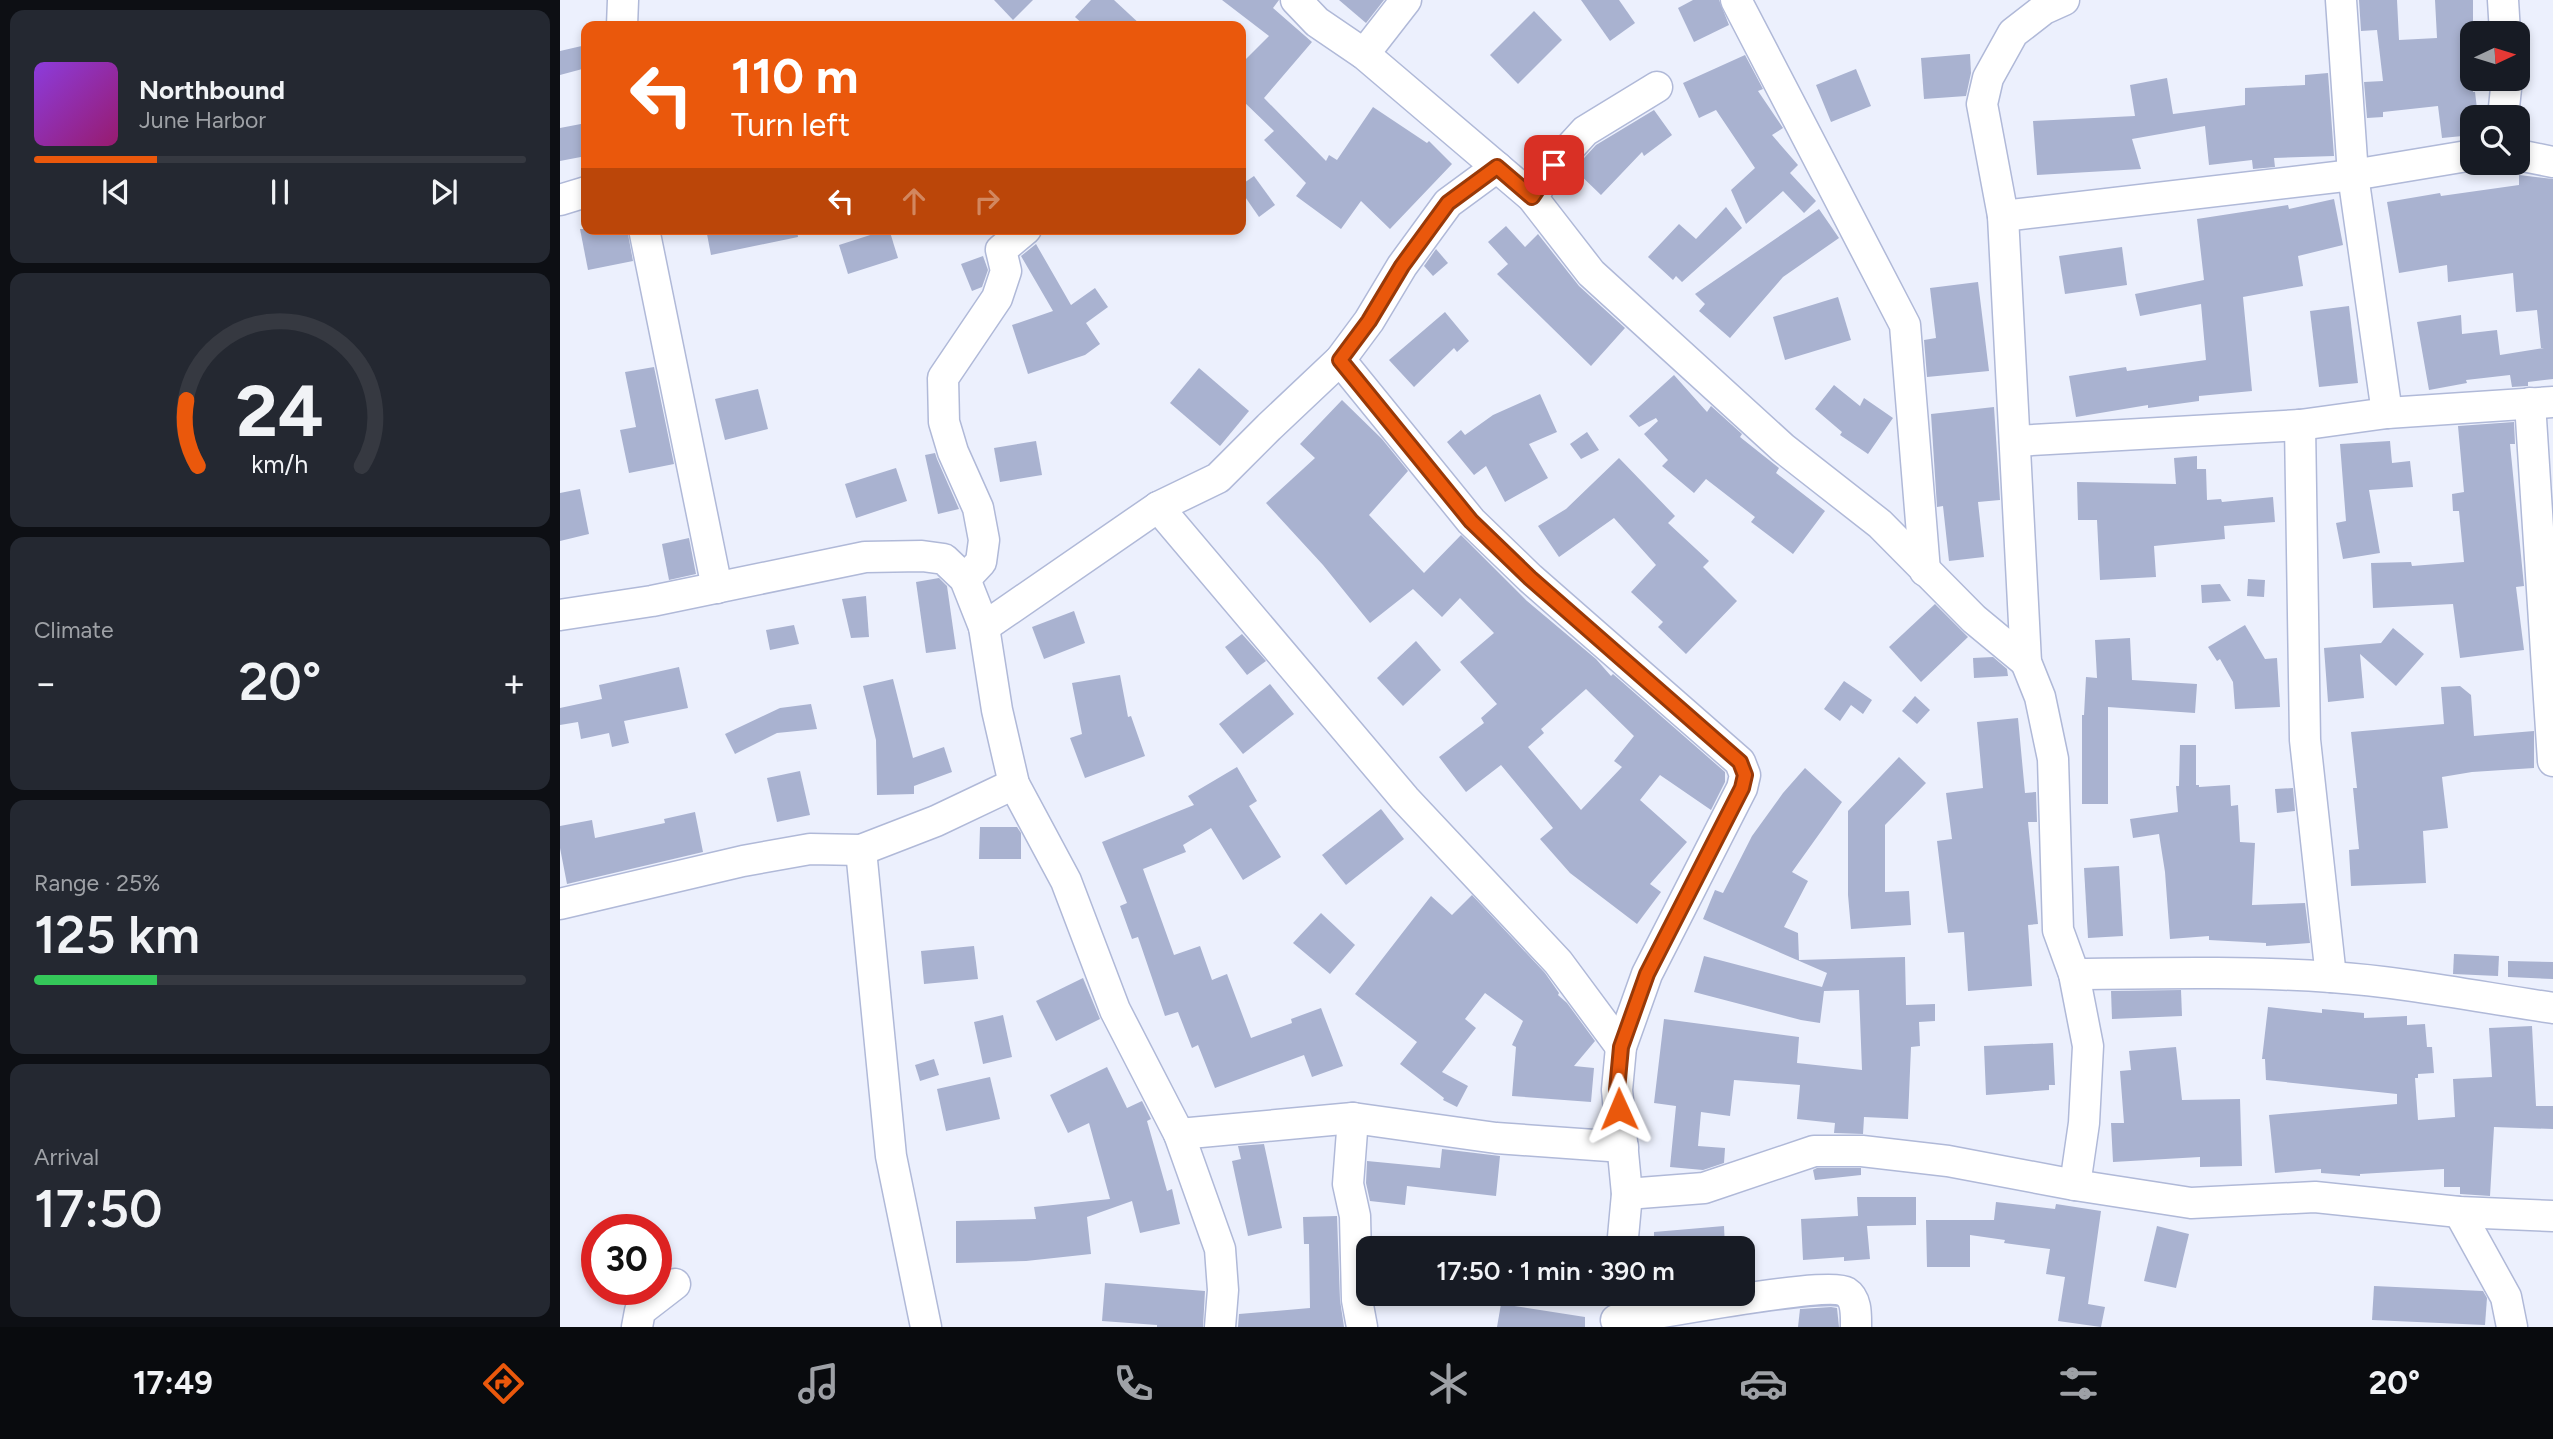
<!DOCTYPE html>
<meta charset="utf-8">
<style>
:root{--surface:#171b24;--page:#242831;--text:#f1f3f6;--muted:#9ea1a6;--line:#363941;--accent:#ea580c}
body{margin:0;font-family:Figtree,sans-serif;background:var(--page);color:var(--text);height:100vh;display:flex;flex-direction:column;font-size:26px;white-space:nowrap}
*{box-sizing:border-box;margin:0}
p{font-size:23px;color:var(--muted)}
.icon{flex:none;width:38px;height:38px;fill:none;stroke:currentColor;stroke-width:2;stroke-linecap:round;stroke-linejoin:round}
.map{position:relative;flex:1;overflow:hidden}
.side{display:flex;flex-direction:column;gap:10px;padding:10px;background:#0d0f14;width:560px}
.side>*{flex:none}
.guide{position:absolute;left:21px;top:21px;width:665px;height:214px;border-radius:14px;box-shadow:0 4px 10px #0003;background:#ea580c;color:#fff;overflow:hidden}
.needle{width:46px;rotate:86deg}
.buttons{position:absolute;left:1900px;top:21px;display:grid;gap:14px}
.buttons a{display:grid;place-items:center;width:70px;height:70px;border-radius:14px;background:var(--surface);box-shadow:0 4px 10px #0003;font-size:35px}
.speed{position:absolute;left:21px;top:1214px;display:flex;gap:14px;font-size:35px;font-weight:700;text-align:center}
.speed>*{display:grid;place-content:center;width:91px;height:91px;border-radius:50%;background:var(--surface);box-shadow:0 4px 10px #0003;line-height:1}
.speed .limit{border:10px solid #d22;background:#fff;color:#111}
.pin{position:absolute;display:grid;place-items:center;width:60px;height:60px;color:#fff;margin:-30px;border-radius:14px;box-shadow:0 4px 10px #0006}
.me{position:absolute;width:77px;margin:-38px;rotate:359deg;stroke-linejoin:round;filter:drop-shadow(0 0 5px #0008)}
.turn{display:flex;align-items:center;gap:24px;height:147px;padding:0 35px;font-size:32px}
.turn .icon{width:91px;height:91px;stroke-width:2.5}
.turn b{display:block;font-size:49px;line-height:60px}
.lanes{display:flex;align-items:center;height:66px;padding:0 35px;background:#0003;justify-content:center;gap:35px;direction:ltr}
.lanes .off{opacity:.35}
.big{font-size:52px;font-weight:600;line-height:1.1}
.side .card{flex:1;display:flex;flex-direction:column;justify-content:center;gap:10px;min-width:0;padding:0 24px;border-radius:14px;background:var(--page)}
.side .dial{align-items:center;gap:0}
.dial svg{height:182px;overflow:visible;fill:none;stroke:var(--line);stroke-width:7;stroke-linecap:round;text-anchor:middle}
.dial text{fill:var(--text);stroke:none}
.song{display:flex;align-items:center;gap:21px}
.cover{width:84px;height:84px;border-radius:10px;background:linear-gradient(135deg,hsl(270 70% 55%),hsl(320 70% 35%))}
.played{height:7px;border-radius:4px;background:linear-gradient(90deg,var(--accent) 25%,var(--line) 25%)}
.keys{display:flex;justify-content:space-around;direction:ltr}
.heat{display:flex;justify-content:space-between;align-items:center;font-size:38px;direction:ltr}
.charge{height:10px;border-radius:5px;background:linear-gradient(90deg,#34c759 25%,var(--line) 0)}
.trip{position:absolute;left:796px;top:1236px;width:399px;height:70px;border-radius:14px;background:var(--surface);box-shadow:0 4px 10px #0003;font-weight:600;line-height:70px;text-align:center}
.tabs{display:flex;height:112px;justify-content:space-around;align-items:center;background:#090b0e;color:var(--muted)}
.tabs .icon{width:49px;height:49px}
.tabs .selected{color:var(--accent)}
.tabs b{font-size:32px;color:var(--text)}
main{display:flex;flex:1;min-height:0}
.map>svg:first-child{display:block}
</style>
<main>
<section class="side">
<div class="card">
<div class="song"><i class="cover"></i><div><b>Northbound</b><p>June Harbor</p></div></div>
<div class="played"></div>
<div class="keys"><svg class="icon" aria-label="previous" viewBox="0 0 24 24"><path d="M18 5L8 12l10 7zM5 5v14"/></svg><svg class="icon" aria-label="pause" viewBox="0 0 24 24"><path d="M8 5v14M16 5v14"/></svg><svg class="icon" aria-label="next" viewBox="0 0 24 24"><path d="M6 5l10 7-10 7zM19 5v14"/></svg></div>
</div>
<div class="card dial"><svg viewBox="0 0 100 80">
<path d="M14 69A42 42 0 1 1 86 69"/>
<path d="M14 69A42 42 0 0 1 9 40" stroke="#ea580c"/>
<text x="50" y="56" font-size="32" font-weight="700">24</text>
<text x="50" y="72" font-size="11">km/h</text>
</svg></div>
<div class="card"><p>Climate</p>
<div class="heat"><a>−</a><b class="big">20°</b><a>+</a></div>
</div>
<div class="card"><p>Range · 25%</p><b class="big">125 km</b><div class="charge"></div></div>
<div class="card"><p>Arrival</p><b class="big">17:50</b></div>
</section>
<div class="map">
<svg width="1993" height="1327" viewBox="0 0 1993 1327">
<rect width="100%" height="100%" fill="#ecf0fd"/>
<g fill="#a9b2d0" fill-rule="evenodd">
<path d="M434,0h39l-20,20z"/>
<path d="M531,0h23l28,26h-57l-10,-9z"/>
<path d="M662,0h57l-6,8 39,34 -48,56 62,63 3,-6 8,5 36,-53 54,36 2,-2 23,23 -62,65 -29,-28 -20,28 -45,-33 10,-13 -42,-43 10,-9 -33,-32v-35l28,-28z"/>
<path d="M779,0h45l-18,23z"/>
<path d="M1021,0h38l16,23 -25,18z"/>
<path d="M1133,0h26l10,25 -35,17 -16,-34z"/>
<path d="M1799,0h38l2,40 38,-2 -2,-38h38v92h2l3,25h-5v18l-31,3 -4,-32 -55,6v5l-16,1 -3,-36 19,-1 -6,-51 -16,1z"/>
<path d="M974,11l28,29 -44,44 -28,-29z"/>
<path d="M26,45v23l-26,7v-24z"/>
<path d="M1410,54l1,19 -5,23 -42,3 -3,-41z"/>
<path d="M1185,55l18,34 -5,2 25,37 -11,7 26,30 -8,8 26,28 -12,12 -21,-22 -37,33 -15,-34 24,-22 -39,-58 -17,8 -16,-35z"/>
<path d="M1296,69l15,37 -40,16 -15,-37z"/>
<path d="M1768,73l6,83 -60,2 1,9 -22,2 -1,-9 -43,5 -4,-39 -73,13 9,30 -104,6 -4,-54 102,-5 -5,-31 37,-7 6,36 72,-9v-17l60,-3v-10z"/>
<path d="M1094,110l18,25 -28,21 -2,-4 -41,43 -27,-26 22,-24z"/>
<path d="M26,123v33l-26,5v-33z"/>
<path d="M1959,175l34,4v200l-25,3v4l-16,1 -2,-12 -44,5 1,3 -38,7 -12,-68 44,-7 1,19 35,-4 3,25 44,-7h-3l-4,-38 -21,2 -3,-39 -65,9 -1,-17 -48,8 -12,-71 53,-9 1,3 78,-11z"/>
<path d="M694,176l21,29 -16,12 -18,-26v-6z"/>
<path d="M1774,199l9,46 -45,11 5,30 -60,11 9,94 -53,5v5l-51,7v-3l-72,12 -7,-41 57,-9 1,4 79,-11 -5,-56 -61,12 -5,-22 69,-14 -7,-61 91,-14 1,4z"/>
<path d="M1166,207l16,21 -60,54 -6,-6 -3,4 -25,-23 31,-33 17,15z"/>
<path d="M1259,209l20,29 -56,39 -53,61 -31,-27 6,-7 -10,-10z"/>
<path d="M946,226l19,21 13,-13 41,52 46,42 -34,38 -94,-92 11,-10 -20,-22z"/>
<path d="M20,229h47l6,32 -45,9z"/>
<path d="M146,229h91l1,8 -87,18z"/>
<path d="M329,229l9,29 -50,16 -9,-29z"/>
<path d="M476,244l35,61 24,-17 13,19 -22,16 14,21 -15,11 -57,19 -16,-49 41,-14 -32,-55z"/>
<path d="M1562,247l5,38 -62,9 -6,-38z"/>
<path d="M876,249l12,14 -15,13 -9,-10z"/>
<path d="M423,256l5,14 -6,17 -10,4 -11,-27z"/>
<path d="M1418,282l11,89 -62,6 -3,-37 12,-2 -6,-50z"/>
<path d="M1278,297l13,43 -66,20 -12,-43z"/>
<path d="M1789,306l9,77 -39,4 -9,-76z"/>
<path d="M885,312l24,29 -12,11 -3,-4 -40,39 -25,-27z"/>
<path d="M94,367l20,97 -45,9 -9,-43 16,-3 -11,-55z"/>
<path d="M639,368l50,43 -29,35 -50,-43z"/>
<path d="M1114,375l33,37 4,-6 31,28 -2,3 39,31 -3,5 49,38 -32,43 -42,-32 4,-5 -49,-38 -12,14 -32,-27 6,-6 -24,-26 14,-13 -2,-3 -17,9 -10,-11z"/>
<path d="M1274,385l26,21 4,-8 29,20 -25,36 -28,-19 2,-3 -27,-23z"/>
<path d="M198,389l10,40 -43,11 -10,-41z"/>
<path d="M980,394l17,38 -28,12 19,34 -43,24 -19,-36 -12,9 -27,-33 14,-12 4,5 28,-20z"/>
<path d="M782,400l40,39 26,32 -39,44 55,58 37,-38 66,66 69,58 15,17 2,-2 112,98v10l-14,28 -51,-35 -20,25 47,42 -37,42 11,8 -24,32 -67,-51 -30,-34 13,-11 -52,-63 -35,27 -27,-35 45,-34 -3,-5 16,-14 -37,-42 34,-29 -34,-35 -18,19 -29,-28 -43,34 -47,-58 -57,-62 49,-45 -15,-14zM1026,689l48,47 -20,25 8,6 -41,43 -53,-63 16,-14 -3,-4z"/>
<path d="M1434,407l6,93 -22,2 6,55 -35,4 -6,-55 -6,1 -6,-93z"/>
<path d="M1954,422l1,22h-5l14,142 -8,1 8,63 -64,8 -7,-54 -80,4 -2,-45 40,-1 1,4 52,-4 -5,-51h-6l-1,-17 12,-2 -6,-66z"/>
<path d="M1027,432l12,18 -18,9 -11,-15z"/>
<path d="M476,441l6,34 -42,7 -6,-34z"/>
<path d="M1830,441l2,22 18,-2 3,26 -44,3 11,63 -37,6 -7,-36 10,-2 -6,-77z"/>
<path d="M375,453l2,6 22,50 -21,5 -13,-59z"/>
<path d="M1637,456v13h9l1,31 14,-1 1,3 51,-5 2,25 -51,4 1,13 -71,7 2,31 -56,3 -3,-60h-19l-1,-38 99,2 -2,-26z"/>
<path d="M1059,458l56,58 -7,7 41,38 -6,6 34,34 -51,53 -28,-27 5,-5 -32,-30 25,-27 -42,-47 -55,39 -21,-31 28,-17z"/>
<path d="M336,468l11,33 -51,17 -11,-34z"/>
<path d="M20,489l9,45 -29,7v-48z"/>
<path d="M129,538l7,36 -27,6 -7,-36z"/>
<path d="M379,578l8,8 9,63 -30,4 -10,-71z"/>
<path d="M1688,579l17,1 -1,17 -17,-1z"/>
<path d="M1660,584l11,17 -29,2 -1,-18z"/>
<path d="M306,596l3,41 -18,1 -9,-39z"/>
<path d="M1375,604l33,33 -47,45 -32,-35z"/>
<path d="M514,611l11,32 -41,16 -12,-32z"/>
<path d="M234,625l5,19 -29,6 -4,-20z"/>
<path d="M1685,625l20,34 12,-1 3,49 -45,2 -2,-27 -13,-23 -3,2 -9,-14z"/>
<path d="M1833,628l31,26 -28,32 -36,-32 4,44 -36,4 -4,-54 57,-5z"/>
<path d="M682,634l24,27 -19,14 -22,-28z"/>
<path d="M1570,638l2,42 65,4 -2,29 -87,-6v97h-26v-89h2l2,-38 11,1 -2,-38z"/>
<path d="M856,641l25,29 -38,36 -26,-28z"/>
<path d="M1433,657l14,12 1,7 -34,2 -1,-20z"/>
<path d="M119,667l9,41 -64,13 5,22 -17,4 -3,-14 -28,6 -3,-17 -18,3v-17l42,-9 -3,-14z"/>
<path d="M560,675l8,42 3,-1 14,40 -60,22 -15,-40 12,-4 -10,-51z"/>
<path d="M333,679l20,79 31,-11 8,25 -38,14v8l-37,1 -1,-55 -13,-54z"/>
<path d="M1284,681l28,19 -9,14 -12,-9 -11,16 -16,-12z"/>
<path d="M710,684l24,30 -51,40 -24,-30z"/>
<path d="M1900,686l11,9 3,41 60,-5v37l-62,4 -30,5 6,51 -25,3 3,52 -75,3 -2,-36 10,-1 -6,-61h4l-6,-56 93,-8 -3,-37z"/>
<path d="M1355,696l15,14 -13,14 -15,-13z"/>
<path d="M251,704l6,25 -40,4 -42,21 -10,-20 55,-26z"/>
<path d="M1458,718l7,75 11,-1 1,30h-9l10,102 -10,1 4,61 -64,5 -4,-59 -16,1 -11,-92 15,-2 -6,-46 37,-5 -6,-66z"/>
<path d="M1620,745h16v40h3v2l31,-2 1,21 7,-1 2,37 15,1 -3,62 53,-2 5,40 -44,3v-3l-57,-3v-4l-39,3 -5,-67 -6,-38 -26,4 -3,-19 48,-7 -2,-26h3z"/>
<path d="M1339,757l27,26 -41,42v67l24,-1 2,34 -60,4 -3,-34v-84z"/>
<path d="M677,767l20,34 -8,5 32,51 -38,23 -32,-52 -28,17 3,7 -43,17 31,86 26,-9 12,34 15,-6 24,64 41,-15 -1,-4 30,-11 22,58 -31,11 -8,-22 -89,33 -17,-43 -6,3 -14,-36 -13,4 -27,-79 -6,2 -12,-33 7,-3 -25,-61 92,-37 -6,-9z"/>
<path d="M1245,768l37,34 -50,70 16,9 -24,46 14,6 1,27 106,-3 1,48 29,-1v17l-16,1 1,24 -9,1 -3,72 -44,-2 -1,17 -29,-1 1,-10 -38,-4 3,-34 -66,-5 -4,36 -29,-4 -3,34 27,2 -1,15 -21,7 -33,-3 6,-61 -22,-3 10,-84 135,18 -2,26 65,7 -3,-80 -35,1 -4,32 -19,-3 -107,-28 10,-36 118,31 5,-14 -124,-54 12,-29 8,3 29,-57 31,-43z"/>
<path d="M240,771l10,44 -33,7 -10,-44z"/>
<path d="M1733,788l2,23 -18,2 -2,-24z"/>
<path d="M821,809l23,30 -58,46 -24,-30z"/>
<path d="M135,812l8,40 -136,32 -7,-36v-22l32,-6 3,18 70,-15 -1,-4z"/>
<path d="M420,827h37l4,6v26h-42z"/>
<path d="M1559,866l4,70 -35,2 -4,-70z"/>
<path d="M912,895l73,78 14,20 -1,2 9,8 28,38 -21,25 20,2 -3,34 -79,-6 4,-49 -4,-2 11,-24 -38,-28 -20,26 11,9 -34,44 26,14 -11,21 -14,-7 1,-2 -44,-34 17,-22 -62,-48 76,-98 21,19z"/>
<path d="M761,913l34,32 -25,29 -37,-31z"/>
<path d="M414,946l4,33 -54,5 -3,-33z"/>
<path d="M1894,954l45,2 -1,20 -45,-2z"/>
<path d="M1948,961l45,1v17l-45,-2z"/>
<path d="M523,978l17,41 -44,22 -20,-40z"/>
<path d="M1621,990l1,26 -70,3 -1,-28z"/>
<path d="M1708,1007l54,6v-4l42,4v5l43,-2v9l18,-1 2,23h5l2,26 -16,1v4h-3l3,42 37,-3 -2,-38 39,-2 -3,-49 43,-2 4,80h17v23l-59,-2 -4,69 -30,-2v-7h-16v-18l-84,5v2l-39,-3v-4l-46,4 -6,-58 128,-11v-10l-131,-14 -1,-21h-3z"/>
<path d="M443,1015l9,42 -29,7 -9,-42z"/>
<path d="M1493,1043l2,42h-6v5l-63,5 -2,-49z"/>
<path d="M1616,1047l6,53 58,-1 2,67 -42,1v-10l-87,5 -2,-39h13l-4,-52 11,-1 -2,-19z"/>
<path d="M374,1059l5,16 -19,6 -5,-16z"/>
<path d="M547,1067l20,41 15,-7 9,18 -4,2 20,70 5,-2 8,35 -40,9 -8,-32 -45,16 4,37 -65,7 -70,2v-42l80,-2 -2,-12 76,-8 -21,-76 -21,10 -18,-38z"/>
<path d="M430,1077l10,42 -54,12 -9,-42z"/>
<path d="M704,1144l18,84 -34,8 -16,-75 9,-2 -3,-13z"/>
<path d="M882,1149l58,7 -4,40 -89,-10 -2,19 -35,-4 -4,-18 1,-22 73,7z"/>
<path d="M1257,1168h44v7l-46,5 -2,-10z"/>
<path d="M1297,1197h59v28l-49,1 3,33 -26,2v-4l-41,3 -2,-41 57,-3z"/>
<path d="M1436,1202l59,7 1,-5 45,7 -13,93 17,3 -4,20 -43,-6 7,-44 -19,-3 4,-25 -46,-6 1,-3 -35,-5v32h-43l-1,-47h68z"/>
<path d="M777,1216l3,84 4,27h-106l1,-13 71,-6 -1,-64h-5l-1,-27z"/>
<path d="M1164,1226l1,22h-71v-16z"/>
<path d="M1597,1226l32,8 -13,54 -32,-7z"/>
<path d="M545,1283l100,8 -2,36h-46v-2l-55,-4z"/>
<path d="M1814,1286l109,5 4,7 -2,27 -113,-5z"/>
<path d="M941,1304l84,13v10h-88z"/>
<path d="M1271,1307l6,1 2,19h-41l2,-18z"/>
</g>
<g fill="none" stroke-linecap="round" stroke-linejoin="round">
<defs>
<g id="minor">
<path d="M736,0l21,22 47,32 168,143 59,76 192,175 97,76 94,95 52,43"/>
<path d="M1176,0l169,325 20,246"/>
<path d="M1504,0l-20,9 -31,24 -25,45 -6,26 21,112 23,446 14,35 13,62 5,171 16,44 14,72 -4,77 -9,62"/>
<path d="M1781,0l12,175 34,238"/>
<path d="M1943,0l2,33"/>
<path d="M62,26l1,-26"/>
<path d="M804,54l42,-54"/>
<path d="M1943,117l4,-38"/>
<path d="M1958,155l35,7"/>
<path d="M972,197l22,-32 31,-34 72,-44"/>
<path d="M0,200l26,-8"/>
<path d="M1443,216l350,-41 120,-20"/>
<path d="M84,229l73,359"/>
<path d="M780,360l131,161 59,57 210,184 5,13 -3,13 -95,186 -26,73 -4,43 10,104 -5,54"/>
<path d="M1970,403l23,358"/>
<path d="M1740,425l5,315 26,237"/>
<path d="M1455,441l285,-16 87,-12 166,-11"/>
<path d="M598,507l247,292 153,163 63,85"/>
<path d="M405,579l16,-17 3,-22 -6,-32 -25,-56 -9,-30 -1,-44 54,-80 9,-27 -5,-21 25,-21"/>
<path d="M0,615l92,-14 213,-44 57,-1 22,3 21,20 19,48 13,83 17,74 52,97 49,129 64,124 41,115 3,41 -3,37"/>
<path d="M424,627l174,-120 60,-29 51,-51 71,-67 29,-39 33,-55 46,-63 49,-36"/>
<path d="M301,850l30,306 35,171"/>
<path d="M0,904l183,-43 67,-12 51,1 75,-29 78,-37"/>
<path d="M1514,974c86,-1 171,-3 257,3 74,5 148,20 222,31"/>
<path d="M793,1118l-5,66 7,32 2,84 5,27"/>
<path d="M619,1134l174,-16 143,20 127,9"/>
<path d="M1067,1194l77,-6 110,-37h48l86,10 127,24 116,18 124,-6 144,15 94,4"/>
<path d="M1899,1212l47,85 6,30"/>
<path d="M1056,1320c32,-5 212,-39 230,-28 11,7 10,23 10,35"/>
<path d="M77,1327l3,-16 35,-27"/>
</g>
</defs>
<use href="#minor" stroke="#b0b9d8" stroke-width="33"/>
<use href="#minor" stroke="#fff" stroke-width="30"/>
</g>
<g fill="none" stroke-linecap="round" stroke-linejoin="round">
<defs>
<path id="route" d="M994,165l-22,32 -35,-30 -49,36 -46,63 -33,55 -29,39 131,161 59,57 210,184 5,13 -3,13 -95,186 -26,73 -4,43 2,19"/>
</defs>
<use href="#route" stroke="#983908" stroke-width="18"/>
<use href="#route" stroke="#ea580c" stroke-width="12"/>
</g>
</svg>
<div class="buttons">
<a><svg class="needle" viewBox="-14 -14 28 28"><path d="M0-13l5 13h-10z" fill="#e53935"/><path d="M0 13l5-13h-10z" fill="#9ea1a6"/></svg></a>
<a><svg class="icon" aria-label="search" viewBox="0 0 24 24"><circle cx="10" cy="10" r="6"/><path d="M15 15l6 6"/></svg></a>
</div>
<div class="speed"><div class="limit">30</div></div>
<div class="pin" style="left:994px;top:165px;background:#d93025"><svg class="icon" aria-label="arrive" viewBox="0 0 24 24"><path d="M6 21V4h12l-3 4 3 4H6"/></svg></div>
<svg class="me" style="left:1059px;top:1109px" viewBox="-20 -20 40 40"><path d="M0-17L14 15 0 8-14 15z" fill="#ea580c" stroke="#fff" stroke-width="4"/></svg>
<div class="trip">17:50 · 1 min · 390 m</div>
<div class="guide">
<div class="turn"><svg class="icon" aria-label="left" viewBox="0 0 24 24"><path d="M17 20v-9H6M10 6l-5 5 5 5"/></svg><div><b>110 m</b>Turn left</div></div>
<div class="lanes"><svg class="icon" aria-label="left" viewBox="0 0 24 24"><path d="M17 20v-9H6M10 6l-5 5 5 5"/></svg><svg class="icon off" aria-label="ahead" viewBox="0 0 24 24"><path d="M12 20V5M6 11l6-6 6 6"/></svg><svg class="icon off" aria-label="right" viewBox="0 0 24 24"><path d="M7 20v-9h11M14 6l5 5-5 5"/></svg></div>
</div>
</div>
</main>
<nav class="tabs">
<b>17:49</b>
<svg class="icon selected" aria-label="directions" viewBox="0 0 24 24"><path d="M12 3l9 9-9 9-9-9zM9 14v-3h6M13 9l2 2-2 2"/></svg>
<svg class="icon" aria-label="music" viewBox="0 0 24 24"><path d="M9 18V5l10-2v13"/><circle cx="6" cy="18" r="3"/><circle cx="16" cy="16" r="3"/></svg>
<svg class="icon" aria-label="phone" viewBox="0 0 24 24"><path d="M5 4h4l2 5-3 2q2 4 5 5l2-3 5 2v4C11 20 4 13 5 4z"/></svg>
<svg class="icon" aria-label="climate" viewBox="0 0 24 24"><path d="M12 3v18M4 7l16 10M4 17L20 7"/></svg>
<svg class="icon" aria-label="car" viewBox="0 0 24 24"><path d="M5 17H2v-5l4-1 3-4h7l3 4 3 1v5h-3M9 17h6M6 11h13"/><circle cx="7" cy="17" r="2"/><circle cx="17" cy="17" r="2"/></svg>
<svg class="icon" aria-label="filters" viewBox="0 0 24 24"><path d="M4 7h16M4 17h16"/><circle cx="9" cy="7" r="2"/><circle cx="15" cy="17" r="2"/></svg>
<b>20°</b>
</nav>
